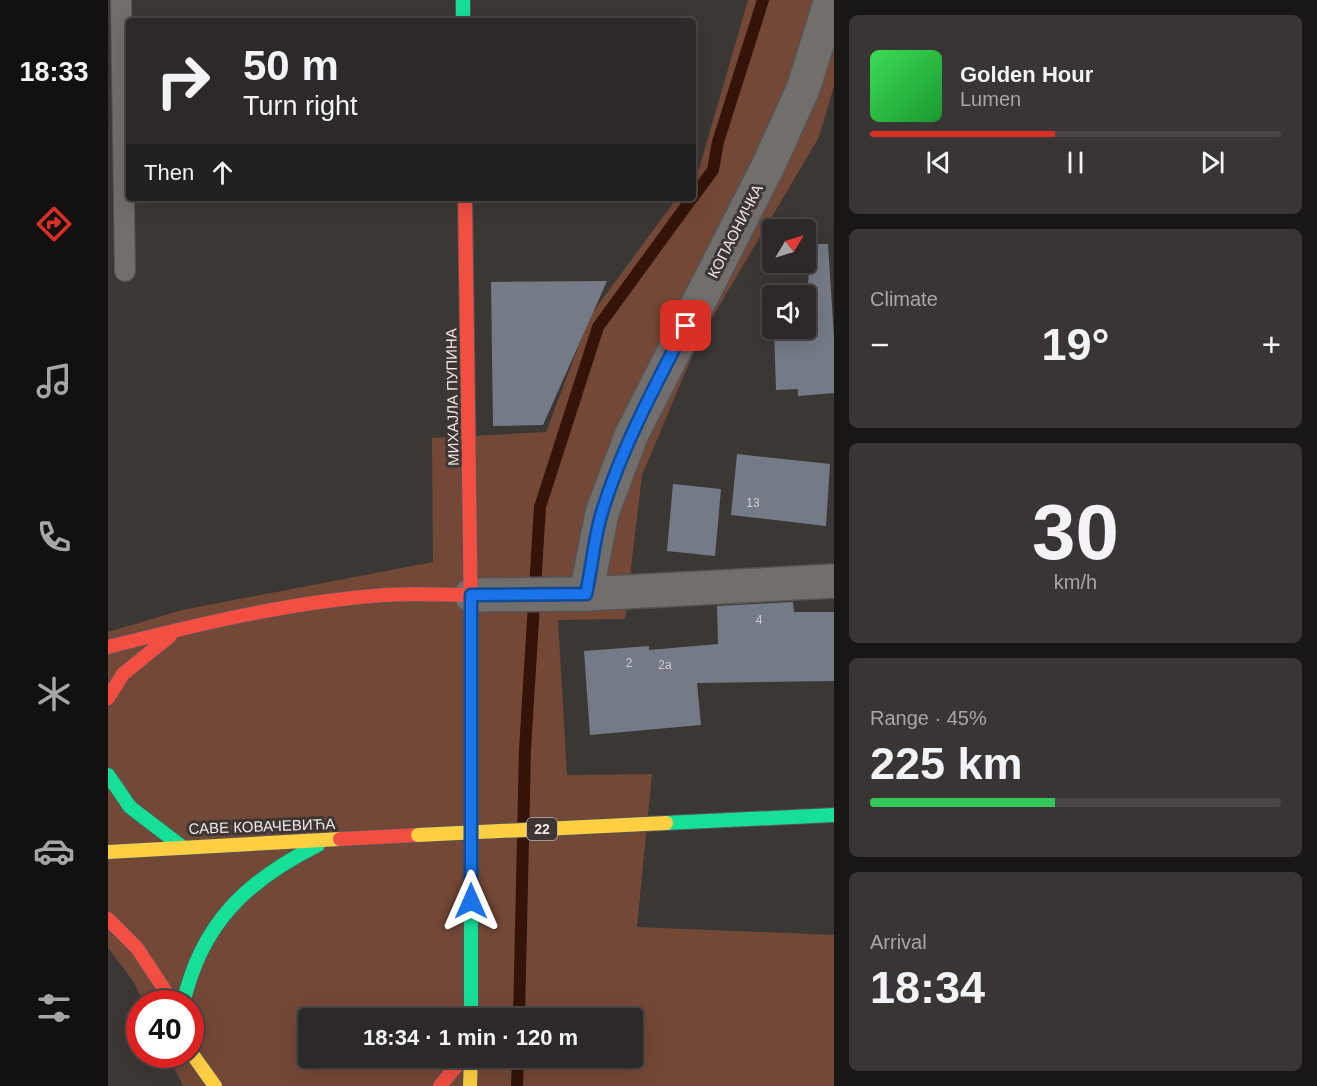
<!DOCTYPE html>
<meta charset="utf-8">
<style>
:root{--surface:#2c2928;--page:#383534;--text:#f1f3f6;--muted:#a6a6a8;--line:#484545;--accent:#d93025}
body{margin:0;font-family:Helvetica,sans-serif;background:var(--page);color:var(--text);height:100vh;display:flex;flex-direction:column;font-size:22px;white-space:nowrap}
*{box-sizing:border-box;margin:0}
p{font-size:20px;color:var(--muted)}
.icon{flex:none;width:33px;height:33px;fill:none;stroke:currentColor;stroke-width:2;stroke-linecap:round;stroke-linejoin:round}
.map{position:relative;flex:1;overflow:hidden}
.details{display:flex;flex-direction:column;gap:15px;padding:15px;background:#181716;width:483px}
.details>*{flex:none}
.top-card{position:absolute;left:18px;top:18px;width:570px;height:183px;border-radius:6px;box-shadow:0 6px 24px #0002,0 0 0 2px var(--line);background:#2c2928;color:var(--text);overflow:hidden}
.needle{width:39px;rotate:52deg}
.fabs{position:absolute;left:654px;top:219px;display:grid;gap:12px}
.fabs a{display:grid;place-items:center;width:54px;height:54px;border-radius:6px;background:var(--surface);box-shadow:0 6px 24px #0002,0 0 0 2px var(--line);font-size:30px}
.speed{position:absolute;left:18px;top:990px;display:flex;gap:12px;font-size:30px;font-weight:700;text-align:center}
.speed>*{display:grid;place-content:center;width:78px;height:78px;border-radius:50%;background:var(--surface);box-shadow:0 6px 24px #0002,0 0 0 2px var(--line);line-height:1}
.speed .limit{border:9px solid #d22;background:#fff;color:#111}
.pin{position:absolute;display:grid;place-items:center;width:51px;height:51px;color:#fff;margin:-26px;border-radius:12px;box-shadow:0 3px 9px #0006}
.me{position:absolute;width:66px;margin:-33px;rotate:0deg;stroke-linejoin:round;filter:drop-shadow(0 0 4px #0008)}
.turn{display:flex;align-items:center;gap:21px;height:126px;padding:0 18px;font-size:27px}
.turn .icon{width:78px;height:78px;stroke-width:2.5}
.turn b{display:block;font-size:42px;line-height:51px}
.then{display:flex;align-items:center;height:57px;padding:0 18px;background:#0003;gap:12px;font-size:22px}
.big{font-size:45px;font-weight:600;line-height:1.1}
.details .tile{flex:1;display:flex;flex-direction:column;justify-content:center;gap:9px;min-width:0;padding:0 21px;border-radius:9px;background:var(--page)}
.details .dial{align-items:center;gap:0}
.dial b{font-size:78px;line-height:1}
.song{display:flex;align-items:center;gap:18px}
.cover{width:72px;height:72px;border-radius:9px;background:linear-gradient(135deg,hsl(130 70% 55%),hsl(130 70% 35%))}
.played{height:6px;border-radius:3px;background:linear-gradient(90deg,var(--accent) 45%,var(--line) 45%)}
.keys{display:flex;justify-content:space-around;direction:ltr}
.heat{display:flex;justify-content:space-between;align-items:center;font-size:33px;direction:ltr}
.charge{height:9px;border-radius:4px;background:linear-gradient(90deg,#34c759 45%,var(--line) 0)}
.trip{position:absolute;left:190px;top:1008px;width:345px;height:60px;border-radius:6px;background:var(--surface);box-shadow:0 6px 24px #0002,0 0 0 2px var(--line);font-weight:600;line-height:60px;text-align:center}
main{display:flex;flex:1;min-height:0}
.menu{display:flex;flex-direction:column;width:108px;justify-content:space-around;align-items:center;background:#121010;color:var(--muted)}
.menu .icon{width:42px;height:42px}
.menu .selected{color:var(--accent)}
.menu b{font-size:27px;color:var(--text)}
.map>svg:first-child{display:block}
</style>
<main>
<nav class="menu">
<b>18:33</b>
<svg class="icon selected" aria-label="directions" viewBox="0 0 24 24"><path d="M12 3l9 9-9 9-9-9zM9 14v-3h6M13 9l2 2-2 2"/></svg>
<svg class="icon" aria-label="music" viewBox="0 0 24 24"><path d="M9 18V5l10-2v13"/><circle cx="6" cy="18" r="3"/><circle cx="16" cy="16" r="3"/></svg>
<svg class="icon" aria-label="phone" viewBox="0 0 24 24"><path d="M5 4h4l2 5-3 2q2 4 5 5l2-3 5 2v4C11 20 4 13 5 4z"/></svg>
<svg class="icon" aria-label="climate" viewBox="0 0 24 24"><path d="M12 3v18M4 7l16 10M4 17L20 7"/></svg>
<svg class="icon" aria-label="car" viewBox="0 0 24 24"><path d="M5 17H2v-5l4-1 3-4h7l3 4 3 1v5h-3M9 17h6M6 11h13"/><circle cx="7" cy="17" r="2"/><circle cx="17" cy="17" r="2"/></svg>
<svg class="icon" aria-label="filters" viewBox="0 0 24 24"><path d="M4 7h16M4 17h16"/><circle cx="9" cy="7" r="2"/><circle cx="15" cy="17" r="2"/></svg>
</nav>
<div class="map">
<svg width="726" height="1086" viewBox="0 0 726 1086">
<rect width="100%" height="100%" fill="#3b3735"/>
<path fill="#734837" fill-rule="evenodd" d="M640,0h86v86l-15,51 -120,203 -57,135 -17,144 -67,1 9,155 85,-1 -15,153 197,8v151h-651l-15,-31 22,-1v-50l-46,-1 -11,-22 -25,-33v-316l74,-22 251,-48 -1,-124 114,-6 44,-116 87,-118h16v-21l6,-8zM201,1018h324v40h-324z"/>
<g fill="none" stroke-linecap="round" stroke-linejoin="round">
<g stroke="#341408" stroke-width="12">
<path d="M585,197l20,-27 5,-28 45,-142"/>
<path d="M411,1018l6,-269 15,-242 58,-180 94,-129"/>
<path d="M409,1086l1,-28"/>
</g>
</g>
<g fill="#757b86">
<path d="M704,244h16l6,94v55l-36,3v-7l-22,1 -2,-62h32v-26z"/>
<path d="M499,281l-64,144 -50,1 -2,-144z"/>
<path d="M629,454l93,10 -4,62 -95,-11z"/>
<path d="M565,484l48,5 -6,67 -48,-5z"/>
<path d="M685,602l1,10h40v69l-137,2 4,42 -111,10 -6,-84 65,-5v4l69,-6 -1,-38z"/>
</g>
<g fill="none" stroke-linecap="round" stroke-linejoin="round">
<defs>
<path id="lane" d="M13,0l4,271"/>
<g id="street">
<path d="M478,594l248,-13"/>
<path d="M363,595l115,-1 16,-81 29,-77 138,-272 34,-75 28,-89"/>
</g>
<g id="fast">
<path d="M355,0v21"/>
<path d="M363,619v399"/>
<path d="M0,775l22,32 51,39"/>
<path d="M558,823l168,-8"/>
<path d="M75,1004c18,-80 63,-123 135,-159"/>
</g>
<g id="slow">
<path d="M0,852l232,-13"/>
<path d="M82,1051l25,35"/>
<path d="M362,1086l1,-28"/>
</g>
<g id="jam">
<path d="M357,198l6,421"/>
<path d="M0,647c91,-23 182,-45 276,-52 29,-2 58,0 87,0"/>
<path d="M0,698l15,-24 47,-38"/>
<path d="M232,839l78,-4"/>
<path d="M0,919l29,29 37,56"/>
<path d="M332,1086l23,-28"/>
</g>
</defs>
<use href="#lane" stroke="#575352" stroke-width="22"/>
<use href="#street" stroke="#575352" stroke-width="36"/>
<use href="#fast" stroke="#575352" stroke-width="16"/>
<use href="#slow" stroke="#575352" stroke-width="16"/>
<use href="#jam" stroke="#575352" stroke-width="16"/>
<use href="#lane" stroke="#716e6c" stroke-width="20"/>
<use href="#street" stroke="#716e6c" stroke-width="33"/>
<use href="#fast" stroke="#16e098" stroke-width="14"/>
<use href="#slow" stroke="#ffcf43" stroke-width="14"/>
<use href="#jam" stroke="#f24e42" stroke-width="14"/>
<defs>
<path id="slow-bridge" d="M310,835l248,-12"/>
</defs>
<use href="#slow-bridge" stroke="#575352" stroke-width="16" stroke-linecap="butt"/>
<use href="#slow-bridge" stroke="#ffcf43" stroke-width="14"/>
</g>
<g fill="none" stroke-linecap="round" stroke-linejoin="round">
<defs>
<path id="route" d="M363,901v-306l115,-1c6,-27 8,-56 16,-82 20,-65 53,-126 84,-186"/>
</defs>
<use href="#route" stroke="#114b97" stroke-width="15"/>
<use href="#route" stroke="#1a73e8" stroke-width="10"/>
</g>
<g text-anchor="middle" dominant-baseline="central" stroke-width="6" stroke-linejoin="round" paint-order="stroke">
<g font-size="12" fill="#cfcdce">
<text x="645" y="503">13</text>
<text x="651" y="620">4</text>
<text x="521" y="663">2</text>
<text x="557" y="665">2a</text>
</g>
<rect fill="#3e3632" stroke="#b8b3b0" stroke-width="1.5" x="419" y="818" width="30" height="22" rx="4.5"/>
<g font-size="14" font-weight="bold" fill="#ede8e6">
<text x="434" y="829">22</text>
</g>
<g font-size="15" fill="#ede8e6" stroke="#3e3632">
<text transform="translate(627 231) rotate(-63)">КОПАОНИЧКА</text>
<text transform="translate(344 397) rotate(-91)">МИХАЈЛА ПУПИНА</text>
<text transform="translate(154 826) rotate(-2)">САВЕ КОВАЧЕВИЋА</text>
</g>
</g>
</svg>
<div class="fabs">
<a><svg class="needle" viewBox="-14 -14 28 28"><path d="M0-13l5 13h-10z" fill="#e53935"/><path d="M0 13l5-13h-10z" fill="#a6a6a8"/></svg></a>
<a><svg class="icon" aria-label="sound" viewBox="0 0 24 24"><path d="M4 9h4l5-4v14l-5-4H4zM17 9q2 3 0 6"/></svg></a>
</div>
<div class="speed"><div class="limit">40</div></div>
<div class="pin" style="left:578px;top:326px;background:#d93025"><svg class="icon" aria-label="arrive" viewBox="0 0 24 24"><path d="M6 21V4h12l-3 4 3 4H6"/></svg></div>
<svg class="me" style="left:363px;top:901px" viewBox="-20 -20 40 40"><path d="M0-17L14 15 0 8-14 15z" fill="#1a73e8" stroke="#fff" stroke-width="4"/></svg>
<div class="trip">18:34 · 1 min · 120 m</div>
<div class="top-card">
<div class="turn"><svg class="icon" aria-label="right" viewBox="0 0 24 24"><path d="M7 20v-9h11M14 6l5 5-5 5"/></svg><div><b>50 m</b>Turn right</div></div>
<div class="then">Then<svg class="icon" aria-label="ahead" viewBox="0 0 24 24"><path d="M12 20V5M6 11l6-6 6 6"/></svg></div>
</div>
</div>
<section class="details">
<div class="tile">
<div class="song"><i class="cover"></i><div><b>Golden Hour</b><p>Lumen</p></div></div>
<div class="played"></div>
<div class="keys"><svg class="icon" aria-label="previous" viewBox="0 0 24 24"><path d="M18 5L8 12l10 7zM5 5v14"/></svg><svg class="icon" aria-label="pause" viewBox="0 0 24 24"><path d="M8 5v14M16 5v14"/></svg><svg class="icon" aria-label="next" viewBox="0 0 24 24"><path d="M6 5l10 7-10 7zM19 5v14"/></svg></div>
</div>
<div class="tile"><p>Climate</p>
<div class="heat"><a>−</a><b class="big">19°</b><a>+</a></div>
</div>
<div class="tile dial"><b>30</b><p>km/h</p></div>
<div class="tile"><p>Range · 45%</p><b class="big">225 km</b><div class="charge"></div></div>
<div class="tile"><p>Arrival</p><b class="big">18:34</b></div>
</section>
</main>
